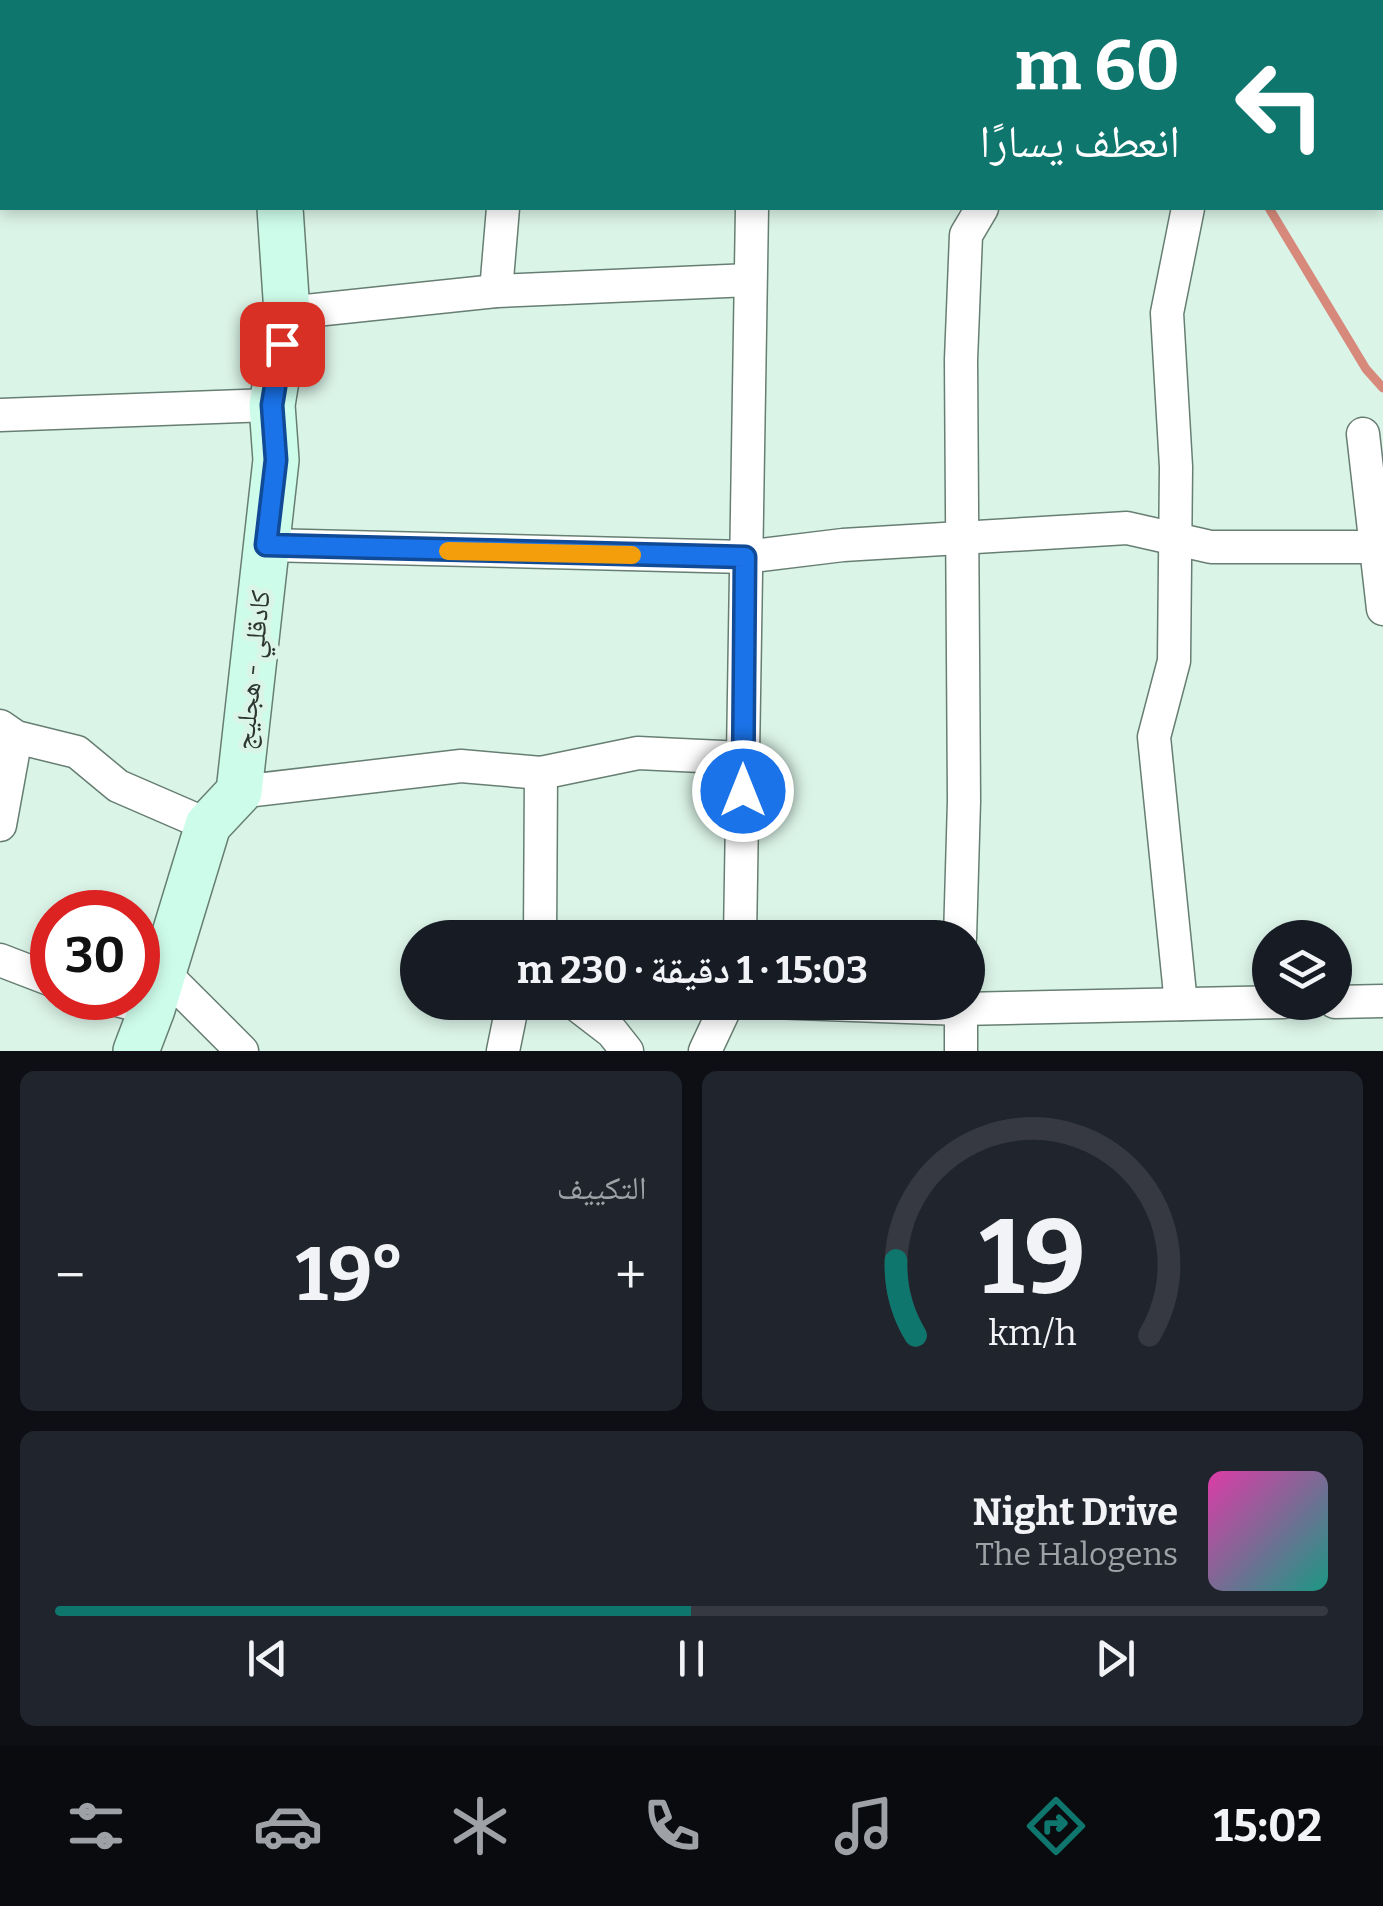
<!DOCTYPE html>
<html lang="ar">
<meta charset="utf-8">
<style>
:root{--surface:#171b24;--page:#20242c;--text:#f1f3f6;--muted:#9ea1a6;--line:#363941;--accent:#0f766e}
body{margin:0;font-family:Bitter,"Noto Naskh Arabic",serif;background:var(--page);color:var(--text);direction:rtl;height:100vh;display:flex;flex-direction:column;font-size:38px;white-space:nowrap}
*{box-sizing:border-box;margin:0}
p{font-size:32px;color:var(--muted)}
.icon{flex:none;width:55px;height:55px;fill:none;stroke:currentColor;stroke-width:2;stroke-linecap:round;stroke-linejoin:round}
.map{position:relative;height:1051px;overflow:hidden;direction:ltr}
.side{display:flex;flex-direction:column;gap:20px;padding:20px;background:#0d0f14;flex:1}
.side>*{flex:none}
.banner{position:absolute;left:0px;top:0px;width:1385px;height:210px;box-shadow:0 5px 15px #0003;direction:rtl;background:#0f766e;color:#fff;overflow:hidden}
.controls{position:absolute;left:1252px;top:920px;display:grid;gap:20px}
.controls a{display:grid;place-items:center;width:100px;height:100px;border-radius:50%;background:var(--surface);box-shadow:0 5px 15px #0003;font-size:50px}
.speed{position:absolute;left:30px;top:890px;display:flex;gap:20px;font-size:50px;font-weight:700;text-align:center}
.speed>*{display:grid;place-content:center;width:130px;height:130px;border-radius:50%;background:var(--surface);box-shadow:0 5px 15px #0003;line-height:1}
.speed .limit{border:15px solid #d22;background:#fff;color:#111}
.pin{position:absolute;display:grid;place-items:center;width:85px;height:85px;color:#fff;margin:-42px;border-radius:20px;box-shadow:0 5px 15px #0006}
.me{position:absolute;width:110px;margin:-55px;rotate:0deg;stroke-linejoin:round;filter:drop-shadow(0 0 8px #0008)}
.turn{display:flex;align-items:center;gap:35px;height:210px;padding:0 40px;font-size:45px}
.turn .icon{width:130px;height:130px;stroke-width:2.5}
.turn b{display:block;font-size:70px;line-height:85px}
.big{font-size:75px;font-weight:700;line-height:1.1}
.side .widget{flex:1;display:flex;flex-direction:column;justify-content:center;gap:15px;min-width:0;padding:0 35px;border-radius:15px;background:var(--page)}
.side .dial{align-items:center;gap:0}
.dial svg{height:260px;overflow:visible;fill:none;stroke:var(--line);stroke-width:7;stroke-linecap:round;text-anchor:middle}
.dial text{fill:var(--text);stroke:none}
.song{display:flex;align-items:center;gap:30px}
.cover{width:120px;height:120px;border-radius:15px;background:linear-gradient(135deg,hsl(320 70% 55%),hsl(170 70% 35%))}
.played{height:10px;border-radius:5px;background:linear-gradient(90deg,var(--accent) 50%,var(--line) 50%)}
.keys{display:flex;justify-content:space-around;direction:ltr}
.heat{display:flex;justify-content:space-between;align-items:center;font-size:55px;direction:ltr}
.side .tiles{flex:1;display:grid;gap:20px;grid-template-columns:1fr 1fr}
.widget:last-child{grid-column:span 2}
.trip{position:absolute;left:400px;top:920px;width:585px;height:100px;border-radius:50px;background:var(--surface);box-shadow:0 5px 15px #0003;font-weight:700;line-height:100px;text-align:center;direction:rtl}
.tabs{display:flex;height:160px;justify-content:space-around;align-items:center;background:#090b0e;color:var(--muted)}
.tabs .icon{width:70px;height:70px}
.tabs .on{color:var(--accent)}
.tabs b{font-size:45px;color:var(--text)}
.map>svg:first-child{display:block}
</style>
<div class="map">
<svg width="1383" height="1051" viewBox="0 0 1383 1051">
<rect width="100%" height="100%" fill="#dbf4e8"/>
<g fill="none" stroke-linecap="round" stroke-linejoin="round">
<g stroke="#d78a7c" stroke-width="9">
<path d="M990,0l1,2"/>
<path d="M1269,208l97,161 17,19"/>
</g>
<defs>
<g id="street">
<path d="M1223,0v2"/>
<path d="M1382,0l1,3"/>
<path d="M512,2v-2"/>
<path d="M833,2l1,-2"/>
<path d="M1111,2l1,-2"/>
<path d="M496,291l7,-83"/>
<path d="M287,313l209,-22 254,-11"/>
<path d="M0,415l272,-10"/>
<path d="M1363,434l20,175"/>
<path d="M266,545l479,12 98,-12 284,-17 84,19h166"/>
<path d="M0,726l16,11 61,15 41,34 90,39"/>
<path d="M239,792l222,-26 80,7 97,-20 105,5"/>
<path d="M0,825l16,-88"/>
<path d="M540,938l1,-165"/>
<path d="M740,938l12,-730"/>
<path d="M960,938l4,-137 -3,-441 5,-125 16,-27"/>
<path d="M0,960l52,20"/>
<path d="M163,972l79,79"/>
<path d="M109,998l43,11"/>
<path d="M573,1002l39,30 15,19"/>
<path d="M771,1002l190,7 323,-7"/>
<path d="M961,1002v49"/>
<path d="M1335,1002l48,-1"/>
<path d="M1181,1004l-27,-267 20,-76 2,-194 -9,-154 21,-105"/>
<path d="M503,1051l10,-49"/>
<path d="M705,1051l23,-49"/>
</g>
<g id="secondary">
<path d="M272,0v2"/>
<path d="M136,1051l16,-42 56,-184 31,-33 37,-332 -4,-55 15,-92 -7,-105"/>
</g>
</defs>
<use href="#street" stroke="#677e73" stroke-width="35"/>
<use href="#secondary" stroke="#677e73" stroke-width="48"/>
<use href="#street" stroke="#fff" stroke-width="32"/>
<use href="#secondary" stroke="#cefceb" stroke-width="45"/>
</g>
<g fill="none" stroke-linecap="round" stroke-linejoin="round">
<defs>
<path id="route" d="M282,344l-10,61 4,55 -10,85 479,12 -2,234"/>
</defs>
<use href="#route" stroke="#114b97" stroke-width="25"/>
<use href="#route" stroke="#1a73e8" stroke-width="18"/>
<path stroke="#f59e0b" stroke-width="18" d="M448,551l184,4"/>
</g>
<g text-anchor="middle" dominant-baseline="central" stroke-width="10" stroke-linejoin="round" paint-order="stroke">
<g font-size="28" fill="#2c3531" stroke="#dbf4e8">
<text transform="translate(252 670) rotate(-84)">كادقلي - هجليج</text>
</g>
</g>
</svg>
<div class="controls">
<a><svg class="icon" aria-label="layers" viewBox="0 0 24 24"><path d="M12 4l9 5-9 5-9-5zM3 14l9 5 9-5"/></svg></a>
</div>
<div class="speed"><div class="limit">30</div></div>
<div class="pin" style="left:282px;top:344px;background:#d93025"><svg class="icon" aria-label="arrive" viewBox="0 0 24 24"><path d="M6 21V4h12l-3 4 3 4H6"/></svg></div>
<svg class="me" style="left:743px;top:791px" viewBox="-20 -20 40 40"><circle r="17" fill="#1a73e8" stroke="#fff" stroke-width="3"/><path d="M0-11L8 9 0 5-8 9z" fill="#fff"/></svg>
<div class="trip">15:03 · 1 دقيقة · 230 m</div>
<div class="banner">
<div class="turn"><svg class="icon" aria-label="left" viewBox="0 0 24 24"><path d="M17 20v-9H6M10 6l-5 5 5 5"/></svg><div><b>60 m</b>انعطف يسارًا</div></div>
</div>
</div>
<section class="side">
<div class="tiles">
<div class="widget dial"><svg viewBox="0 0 100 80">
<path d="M14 69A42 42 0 1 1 86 69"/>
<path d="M14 69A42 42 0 0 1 8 46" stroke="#0f766e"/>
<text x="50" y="56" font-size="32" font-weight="700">19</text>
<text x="50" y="72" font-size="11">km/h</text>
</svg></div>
<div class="widget"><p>التكييف</p>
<div class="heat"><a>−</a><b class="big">19°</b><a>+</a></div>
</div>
<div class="widget">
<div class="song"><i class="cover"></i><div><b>Night Drive</b><p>The Halogens</p></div></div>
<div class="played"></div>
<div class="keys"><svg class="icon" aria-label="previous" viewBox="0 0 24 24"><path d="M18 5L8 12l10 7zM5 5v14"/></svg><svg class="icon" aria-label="pause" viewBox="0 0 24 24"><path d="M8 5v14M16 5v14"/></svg><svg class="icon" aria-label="next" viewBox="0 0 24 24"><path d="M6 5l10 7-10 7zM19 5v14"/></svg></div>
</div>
</div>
</section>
<nav class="tabs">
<b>15:02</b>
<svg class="icon on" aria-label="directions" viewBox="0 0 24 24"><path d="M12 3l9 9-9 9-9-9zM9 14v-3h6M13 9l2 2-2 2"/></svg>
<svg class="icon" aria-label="music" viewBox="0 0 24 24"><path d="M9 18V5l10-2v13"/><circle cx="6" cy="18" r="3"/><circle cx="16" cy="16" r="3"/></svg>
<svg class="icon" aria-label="phone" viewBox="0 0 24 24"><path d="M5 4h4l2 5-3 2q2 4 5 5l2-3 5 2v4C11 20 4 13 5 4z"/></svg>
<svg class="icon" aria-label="climate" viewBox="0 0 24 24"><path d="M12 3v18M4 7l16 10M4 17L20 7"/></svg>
<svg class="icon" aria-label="car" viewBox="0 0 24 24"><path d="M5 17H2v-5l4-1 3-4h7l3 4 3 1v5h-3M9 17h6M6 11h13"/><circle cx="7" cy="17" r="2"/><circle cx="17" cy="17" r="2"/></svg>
<svg class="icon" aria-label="filters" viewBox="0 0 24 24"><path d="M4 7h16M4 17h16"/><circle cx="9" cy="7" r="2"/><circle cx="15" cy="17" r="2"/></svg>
</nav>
